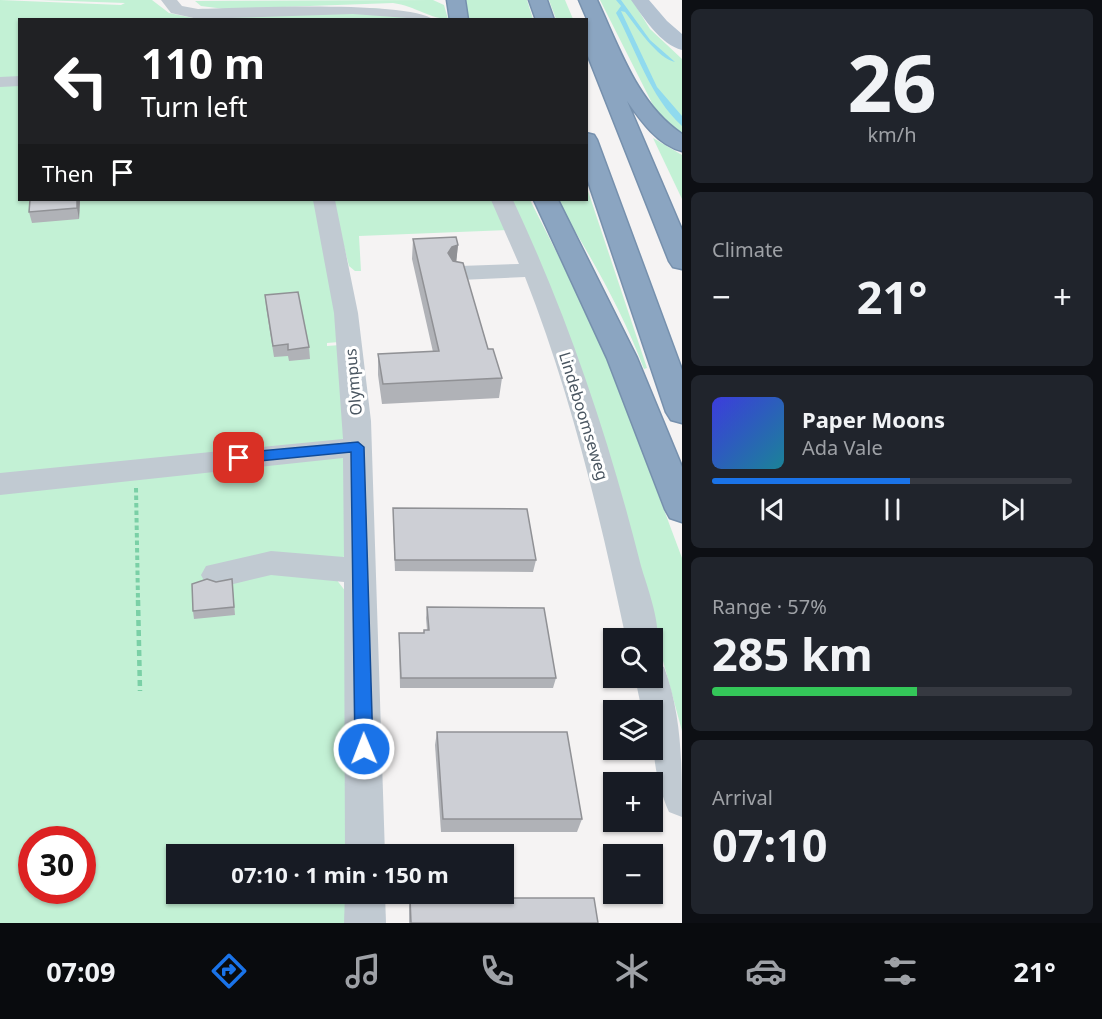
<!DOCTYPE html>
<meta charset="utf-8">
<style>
:root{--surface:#171b24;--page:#20242c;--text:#f1f3f6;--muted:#9ea1a6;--line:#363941;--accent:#1a73e8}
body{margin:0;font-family:"Noto Sans",sans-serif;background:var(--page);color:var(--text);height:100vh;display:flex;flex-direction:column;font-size:22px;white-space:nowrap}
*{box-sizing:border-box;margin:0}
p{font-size:20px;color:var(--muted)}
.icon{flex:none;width:33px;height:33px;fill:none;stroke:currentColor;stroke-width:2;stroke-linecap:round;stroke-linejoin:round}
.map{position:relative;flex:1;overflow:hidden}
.sheet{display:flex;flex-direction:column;gap:9px;padding:9px;background:#0d0f14;width:420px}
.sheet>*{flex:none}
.top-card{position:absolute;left:18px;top:18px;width:570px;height:183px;border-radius:0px;box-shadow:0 2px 4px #0004;background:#202124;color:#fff;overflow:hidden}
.buttons{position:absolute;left:603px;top:628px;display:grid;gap:12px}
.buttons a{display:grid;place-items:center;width:60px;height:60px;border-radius:0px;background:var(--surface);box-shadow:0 2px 4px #0004;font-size:30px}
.speed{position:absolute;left:18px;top:826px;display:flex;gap:12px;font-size:30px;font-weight:700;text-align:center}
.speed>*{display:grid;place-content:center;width:78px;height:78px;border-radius:50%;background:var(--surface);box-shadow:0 2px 4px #0004;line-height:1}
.speed .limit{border:9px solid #d22;background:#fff;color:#111}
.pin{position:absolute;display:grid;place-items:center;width:51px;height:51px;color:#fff;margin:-26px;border-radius:12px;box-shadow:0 3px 9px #0006}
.me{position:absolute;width:66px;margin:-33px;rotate:359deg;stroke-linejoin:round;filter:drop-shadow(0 0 4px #0008)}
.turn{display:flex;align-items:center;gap:21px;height:126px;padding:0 24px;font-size:27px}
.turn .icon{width:78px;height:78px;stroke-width:2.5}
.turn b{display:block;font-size:42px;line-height:51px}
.then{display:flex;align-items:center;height:57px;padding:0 24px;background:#0003;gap:12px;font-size:22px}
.big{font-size:45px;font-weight:700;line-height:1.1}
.sheet .tile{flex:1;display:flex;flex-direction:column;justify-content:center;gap:9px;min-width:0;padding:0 21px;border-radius:9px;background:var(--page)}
.sheet .dial{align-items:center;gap:0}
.dial b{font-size:78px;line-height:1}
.song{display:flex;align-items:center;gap:18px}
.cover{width:72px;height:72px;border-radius:9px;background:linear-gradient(135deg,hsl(240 70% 55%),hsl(190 70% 35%))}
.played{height:6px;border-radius:3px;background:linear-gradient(90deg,var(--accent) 55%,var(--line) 55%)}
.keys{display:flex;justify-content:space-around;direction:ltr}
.heat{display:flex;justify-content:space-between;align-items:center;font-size:33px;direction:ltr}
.charge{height:9px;border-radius:4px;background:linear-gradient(90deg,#34c759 57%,var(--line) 0)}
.trip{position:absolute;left:166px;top:844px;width:348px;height:60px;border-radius:0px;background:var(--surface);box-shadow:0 2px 4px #0004;font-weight:700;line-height:60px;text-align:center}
.tabs{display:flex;height:96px;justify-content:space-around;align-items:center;background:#090b0e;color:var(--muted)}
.tabs .icon{width:42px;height:42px}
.tabs .current{color:var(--accent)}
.tabs b{font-size:27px;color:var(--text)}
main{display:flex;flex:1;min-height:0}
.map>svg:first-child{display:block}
</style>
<main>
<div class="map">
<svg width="682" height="923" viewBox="0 0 682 923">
<rect width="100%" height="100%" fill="#f5f3f3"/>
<g fill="#c3f1d5" fill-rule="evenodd">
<path d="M0,0l121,5 4,-2 -86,-3h113l17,13 29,6 175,-11 16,2 29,9 -398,1 -1,58 -19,1z"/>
<path d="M433,0l11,5 4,14c-17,0 -33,-13 -55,-16l-168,6 -24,-3 -6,-5z"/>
<path d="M463,0h64l6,19h-66z"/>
<path d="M549,0h16l8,19h-17z"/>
<path d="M600,0h32l18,29 32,30v76l-27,-26z"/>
<path d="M19,84l1,116h295l8,35 16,107 -12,1v3l13,-1 5,92 -4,3 -1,17 5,2 1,96 -4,3 -6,21 10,13 5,263h-174v39h174l1,29h-352v-837zM32,840h50v51h-50z"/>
<path d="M653,138l29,17v44z"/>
<path d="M587,188l60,180 -3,1c-22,-59 -55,-116 -88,-169h30z"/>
<path d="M332,200h162l14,30 -149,6 2,35h-6l-6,-5z"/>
<path d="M509,200h21l69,136 83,222v173l-43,-159 -114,-341z"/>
</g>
<path fill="#90daee" d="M616,0h5l29,40 25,22c-17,-3 -39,-36 -50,-50l-4,-1 36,76 25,29v10c-32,-29 -46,-76 -66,-113l5,-7z"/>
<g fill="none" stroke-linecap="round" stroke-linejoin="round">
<defs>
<g id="highway">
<path d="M447,0h18l3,20h-18z"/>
<path d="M529,0h18l7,20h-18z"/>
<path d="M579,0h18c22,47 40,104 85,134v17c-24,-6 -41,-30 -55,-50l55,129v39l-9,-2 -4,-6 -83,-210 2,-30z"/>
<path d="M586,133l8,2 3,5 85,230v53l-11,-3 -5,-8 -80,-237z"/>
<path d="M534,200h24l79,158 45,109v55l-12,-4 -5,-9 -58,-151z"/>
</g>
</defs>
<use href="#highway" stroke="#7690ad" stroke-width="3"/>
<path stroke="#7ad0a6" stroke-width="4" stroke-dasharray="4.5 3" stroke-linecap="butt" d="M136,488l2,113"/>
<path stroke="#7ad0a6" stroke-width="4.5" stroke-dasharray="6 4" stroke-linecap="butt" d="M138,600l2,91"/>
<g fill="#c1cad2" fill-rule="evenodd">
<path d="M161,0h16l5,6 16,3c41,-1 211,-9 236,11l-81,-6 -155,5 -27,-6z"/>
<path d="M20,76v10l-20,1v-10z"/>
<path d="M313,200h22l23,113 13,108 14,434h-40l-1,-273 -73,-7 -54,13 -11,-4 -5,-9 5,-9 65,-15 73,6 -1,-99 -343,37v-22l343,-34 -9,-126z"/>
<path d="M491,200h22c55,117 96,239 128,366 6,21 23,64 14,83l-3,1v-11h-26c-26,-123 -55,-245 -101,-362l-65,3 -8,-2 -4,-5 4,-5 8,-2 59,-2z"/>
<path d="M652,663l12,4c18,48 18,99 18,150l-13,-5c-15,-34 -17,-65 -17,-101h-10l-7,-33h17z"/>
<path d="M345,894h40l1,29h-42z"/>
</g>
<path fill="#b3c2d1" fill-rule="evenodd" d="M631,0h18l18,21 15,13v16c-21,-5 -39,-33 -51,-50z"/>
<use href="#highway" fill="#8ba5c1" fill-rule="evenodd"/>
</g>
<g fill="#b0b2b7">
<path d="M80,200l-1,19 -47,4 -3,-11z"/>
<path d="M413,239l45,6 -2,16 32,88 14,29 -3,20 -117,6 -4,-29v-21l55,-2 -21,-93z"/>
<path d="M265,295l44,52 1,12 -21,2 -1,-5 -14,1 -8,-50z"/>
<path d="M393,508l143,52 -3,12 -138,-1 -2,-51z"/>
<path d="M232,579l3,36 -41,4 -1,-8 23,-29z"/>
<path d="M427,607l129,71 -3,10h-153l-1,-44v-11h25v-3h3l-1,-12z"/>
<path d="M437,732l145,87 -5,13h-136l-6,-87z"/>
<path d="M410,898l188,25h-189v-16z"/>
</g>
<g fill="#909195">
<path d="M77,200h3l-1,19 -2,-11z"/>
<path d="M458,245l-2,20 -8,-12 4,-6z"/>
</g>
<g fill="#cdcfd5" stroke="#909195" stroke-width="1.5">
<path d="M30,200h47v8l-48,4z"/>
<path d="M456,237l2,8 -6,2 -4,6 5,8 10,2 25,86h5l9,29 -119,6 -5,-30 61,-3 -26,-112z"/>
<path d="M298,292l11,55 -21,3v-6l-15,2 -8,-51z"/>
<path d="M393,508l134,1 9,51h-141z"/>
<path d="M207,579l9,3 16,-3 2,28 -41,4 -1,-27z"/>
<path d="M427,607l117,1 12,70h-155l-2,-45h25v-3h5z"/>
<path d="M437,732h130l15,87h-139z"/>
<path d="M410,898h184l4,25h-187z"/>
</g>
<path fill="#1a73e8" stroke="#114b97" stroke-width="1.5" d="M358,442l6,5 9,302 -3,6 -6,3 -6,-3 -3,-6 -4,-297 -112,11 -7,-5 7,-5z"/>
<g text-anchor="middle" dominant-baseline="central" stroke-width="6" stroke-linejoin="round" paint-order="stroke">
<g font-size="16" fill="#4a5661" stroke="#fff">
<text transform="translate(353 382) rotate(-95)">Olympus</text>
<text transform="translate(584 416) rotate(73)">Lindeboomseweg</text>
</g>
</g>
</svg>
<div class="buttons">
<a><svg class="icon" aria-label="search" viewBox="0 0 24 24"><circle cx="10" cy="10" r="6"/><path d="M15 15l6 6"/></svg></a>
<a><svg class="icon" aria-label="layers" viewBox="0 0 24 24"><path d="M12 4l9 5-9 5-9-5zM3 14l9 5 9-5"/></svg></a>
<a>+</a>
<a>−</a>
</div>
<div class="speed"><div class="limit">30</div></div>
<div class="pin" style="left:239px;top:458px;background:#d93025"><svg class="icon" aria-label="arrive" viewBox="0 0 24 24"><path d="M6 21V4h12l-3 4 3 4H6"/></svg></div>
<svg class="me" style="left:364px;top:749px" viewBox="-20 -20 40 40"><circle r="17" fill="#1a73e8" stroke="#fff" stroke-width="3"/><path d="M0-11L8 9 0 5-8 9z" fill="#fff"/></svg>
<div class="trip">07:10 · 1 min · 150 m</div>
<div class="top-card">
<div class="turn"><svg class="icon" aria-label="left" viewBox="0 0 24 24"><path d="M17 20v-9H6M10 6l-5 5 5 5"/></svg><div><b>110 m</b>Turn left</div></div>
<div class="then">Then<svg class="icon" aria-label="arrive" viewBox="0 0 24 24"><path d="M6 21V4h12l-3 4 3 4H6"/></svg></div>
</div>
</div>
<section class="sheet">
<div class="tile dial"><b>26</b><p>km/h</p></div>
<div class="tile"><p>Climate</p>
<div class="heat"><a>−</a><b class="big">21°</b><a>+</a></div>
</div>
<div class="tile">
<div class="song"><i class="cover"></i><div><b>Paper Moons</b><p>Ada Vale</p></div></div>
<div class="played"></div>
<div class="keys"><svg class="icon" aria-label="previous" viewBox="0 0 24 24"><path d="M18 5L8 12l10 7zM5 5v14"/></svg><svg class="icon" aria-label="pause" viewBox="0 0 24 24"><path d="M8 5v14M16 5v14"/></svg><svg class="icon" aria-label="next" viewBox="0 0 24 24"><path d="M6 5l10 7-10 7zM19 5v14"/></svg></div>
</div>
<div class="tile"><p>Range · 57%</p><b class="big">285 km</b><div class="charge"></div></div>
<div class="tile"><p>Arrival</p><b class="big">07:10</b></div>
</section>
</main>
<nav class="tabs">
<b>07:09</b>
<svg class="icon current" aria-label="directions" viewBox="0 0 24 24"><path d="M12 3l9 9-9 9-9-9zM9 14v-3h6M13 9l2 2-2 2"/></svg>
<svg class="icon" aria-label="music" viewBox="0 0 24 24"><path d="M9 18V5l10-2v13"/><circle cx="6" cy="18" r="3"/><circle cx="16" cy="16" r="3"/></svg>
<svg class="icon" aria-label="phone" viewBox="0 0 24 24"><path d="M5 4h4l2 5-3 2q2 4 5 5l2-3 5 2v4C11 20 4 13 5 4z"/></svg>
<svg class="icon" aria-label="climate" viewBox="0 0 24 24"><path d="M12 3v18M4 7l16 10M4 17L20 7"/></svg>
<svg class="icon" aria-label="car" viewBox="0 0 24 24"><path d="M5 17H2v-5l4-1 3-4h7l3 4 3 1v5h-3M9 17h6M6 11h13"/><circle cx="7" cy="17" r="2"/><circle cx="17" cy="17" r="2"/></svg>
<svg class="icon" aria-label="filters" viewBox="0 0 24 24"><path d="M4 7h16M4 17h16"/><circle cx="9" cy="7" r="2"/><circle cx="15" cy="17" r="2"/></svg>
<b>21°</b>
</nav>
